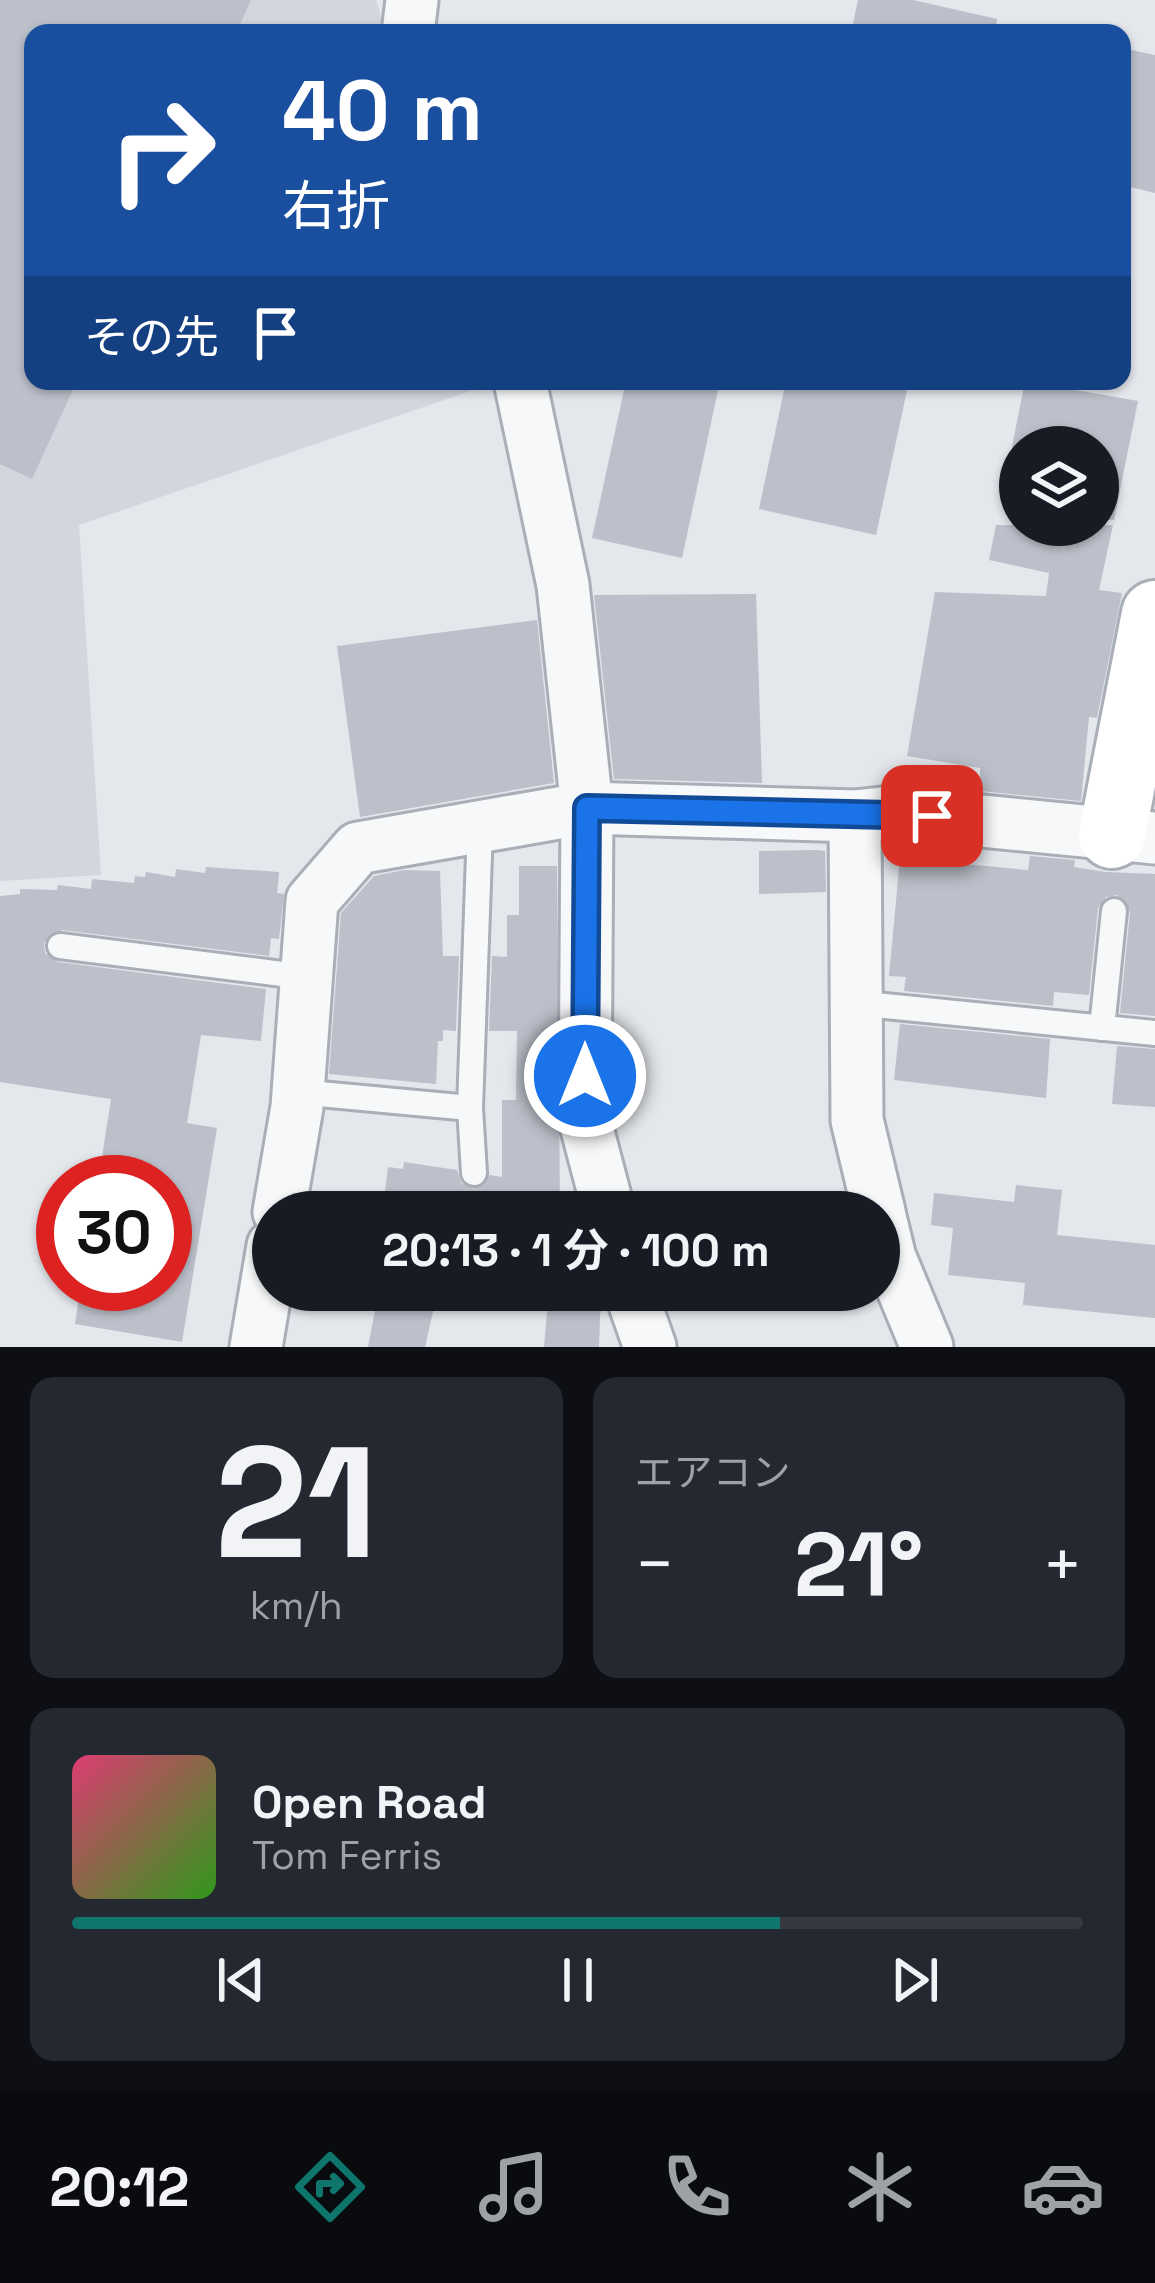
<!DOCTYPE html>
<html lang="ja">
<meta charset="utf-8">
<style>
:root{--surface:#171b24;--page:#242831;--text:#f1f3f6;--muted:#9ea1a6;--line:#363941;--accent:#0f766e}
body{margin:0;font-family:"Space Grotesk","Noto Sans JP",sans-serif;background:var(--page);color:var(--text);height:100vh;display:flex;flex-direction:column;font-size:45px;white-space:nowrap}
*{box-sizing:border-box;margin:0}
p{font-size:39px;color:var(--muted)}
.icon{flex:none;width:66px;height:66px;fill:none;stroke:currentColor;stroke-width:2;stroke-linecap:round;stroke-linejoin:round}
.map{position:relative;height:1347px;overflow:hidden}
.sheet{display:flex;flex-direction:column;gap:30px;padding:30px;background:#0d0f14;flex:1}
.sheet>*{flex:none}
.banner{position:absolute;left:24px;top:24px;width:1107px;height:366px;border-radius:24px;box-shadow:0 3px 9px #0004;background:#1a4fa0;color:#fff;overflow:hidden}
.buttons{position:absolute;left:999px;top:426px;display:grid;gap:24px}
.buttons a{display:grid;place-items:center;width:120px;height:120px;border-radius:50%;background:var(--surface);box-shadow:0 3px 9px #0004;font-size:60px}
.speed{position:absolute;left:36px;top:1155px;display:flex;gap:24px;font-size:60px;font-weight:700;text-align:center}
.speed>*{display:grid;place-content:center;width:156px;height:156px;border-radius:50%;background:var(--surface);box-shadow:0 3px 9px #0004;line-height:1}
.speed .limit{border:18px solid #d22;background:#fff;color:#111}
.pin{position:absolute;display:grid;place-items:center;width:102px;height:102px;color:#fff;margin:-51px;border-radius:24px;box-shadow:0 6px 18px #0006}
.me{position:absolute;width:132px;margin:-66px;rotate:0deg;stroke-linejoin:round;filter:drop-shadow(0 0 9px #0008)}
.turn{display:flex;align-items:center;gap:42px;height:252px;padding:0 60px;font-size:54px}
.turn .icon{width:156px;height:156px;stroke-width:2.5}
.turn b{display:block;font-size:84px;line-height:102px}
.then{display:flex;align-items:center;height:114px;padding:0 60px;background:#0003;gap:24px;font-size:45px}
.big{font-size:90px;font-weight:700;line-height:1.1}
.sheet .card{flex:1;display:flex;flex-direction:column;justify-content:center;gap:18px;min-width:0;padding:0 42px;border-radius:24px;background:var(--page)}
.sheet .dial{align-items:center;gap:0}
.dial b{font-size:156px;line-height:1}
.song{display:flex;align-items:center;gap:36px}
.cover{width:144px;height:144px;border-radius:18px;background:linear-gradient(135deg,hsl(340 70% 55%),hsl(110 70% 35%))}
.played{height:12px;border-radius:6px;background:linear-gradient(90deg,var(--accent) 70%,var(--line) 70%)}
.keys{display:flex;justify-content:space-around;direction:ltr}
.heat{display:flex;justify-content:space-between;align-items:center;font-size:66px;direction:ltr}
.sheet .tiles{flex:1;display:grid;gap:30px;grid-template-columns:1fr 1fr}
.card:last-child{grid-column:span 2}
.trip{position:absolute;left:252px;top:1191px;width:648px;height:120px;border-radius:60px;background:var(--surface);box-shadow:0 3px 9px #0004;font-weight:700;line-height:120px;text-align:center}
.tabs{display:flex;height:192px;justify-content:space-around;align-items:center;background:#090b0e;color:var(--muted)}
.tabs .icon{width:84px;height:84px}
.tabs .current{color:var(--accent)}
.tabs b{font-size:54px;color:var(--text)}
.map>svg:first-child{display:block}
</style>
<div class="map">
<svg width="1155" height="1347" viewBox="0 0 1155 1347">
<rect width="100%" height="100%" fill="#e4e7ec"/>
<path fill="#d2d6de" d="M0,0h376l10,33h-353v348l458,3 -412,141 22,350 -101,6z"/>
<g fill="#bbc0ca">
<path d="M0,0h251l-15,33h-203v348h44l-45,98 -32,-15z"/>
<path d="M858,0h55l84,19 -2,14h-144z"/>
<path d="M1122,48l33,7v138l-33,-8z"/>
<path d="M626,381h94l-38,177 -90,-20z"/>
<path d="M786,381h123l-33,154 -117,-26z"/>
<path d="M1025,381l113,20 -24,119 -16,-1v-72h-86z"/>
<path d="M996,525h117l-14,65 23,3 -25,125 -8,-1 -8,84 -100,-10 -1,-23 -73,-12 28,-164 111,4 3,-23 -60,-13z"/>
<path d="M756,594l6,189 -148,-4 -20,-184z"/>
<path d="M537,620l17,163 -194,34 -23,-171z"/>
<path d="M816,850l9,1 1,41 -67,2v-43z"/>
<path d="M1030,856l45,4 -1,7 32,5 49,2v142l-35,-3 10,-101 -13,-17 -11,2 -8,11 -9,87 -35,-3 -1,14 -149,-15 2,-14 -17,-1 11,-118 128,12z"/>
<path d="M519,866h38l3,346 -177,-4 5,-41 15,2 1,-7 53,8 4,13 13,6 16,-14 12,2v-77h14l1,-69h-28l3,-75 15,1v-42h12z"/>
<path d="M206,867l73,5 -2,21 7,1 -5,45 -8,-1 -2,18 -207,-26 -18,13 1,10 13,9 208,27 -5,52 -60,-6 -14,88 30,5 -35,214 -107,-18 6,-40h84v-102h-67l13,-83 -111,-17v-186l20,-2v-5l37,1 1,-5 33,4 1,-10 42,4 1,-7 10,1 1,-5 29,5 1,-8 29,4z"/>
<path d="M404,870l36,1 3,85h16l-3,75 -13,-1v11h-5l-2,43 -107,-10 12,-161 33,-37z"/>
<path d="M900,1024l150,15 -4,59 -152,-18z"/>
<path d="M1117,1046l38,3v58l-43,-3z"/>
<path d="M1016,1185l46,5 -5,45 98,10v73l-132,-13 2,-22 -77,-8 5,-47 -22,-3 3,-32 80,9z"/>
<path d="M379,1290h59l-13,57h-57z"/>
<path d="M549,1290h52l-2,57h-55z"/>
</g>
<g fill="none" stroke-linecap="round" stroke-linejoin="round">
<defs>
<g id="lane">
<path d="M60,946l246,31"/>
<path d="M855,1003l300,30"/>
<path d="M1102,1028l12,-117"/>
<path d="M298,1092l172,16"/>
<path d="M474,1173l-4,-65 10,-281"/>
</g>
<g id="street">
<path d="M408,33l4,-33"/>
<path d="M520,381l43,204 24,223 -2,313 24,91"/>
<path d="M855,816l2,304 22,92"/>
<path d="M279,1212l18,-105 15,-206 46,-53 229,-40 268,8 36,-4 264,26"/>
<path d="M879,1213l11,45 37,89"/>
<path d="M630,1290l20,57"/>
<path d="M256,1347l17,-101"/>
</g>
<path id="secondary" d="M1112,835l43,-221"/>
</defs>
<use href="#lane" stroke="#a9aeb7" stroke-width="30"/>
<use href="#street" stroke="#a9aeb7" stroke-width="57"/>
<use href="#secondary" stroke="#a9aeb7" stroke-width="72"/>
<use href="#lane" stroke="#f7f8fa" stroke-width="24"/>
<use href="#street" stroke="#f7f8fa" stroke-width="51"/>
<use href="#secondary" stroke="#fff" stroke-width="66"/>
</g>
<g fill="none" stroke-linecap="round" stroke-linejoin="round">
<defs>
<path id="route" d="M585,1076l2,-268 345,8"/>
</defs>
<use href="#route" stroke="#114b97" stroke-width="30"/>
<use href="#route" stroke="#1a73e8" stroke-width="21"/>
</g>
</svg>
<div class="buttons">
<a><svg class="icon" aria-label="layers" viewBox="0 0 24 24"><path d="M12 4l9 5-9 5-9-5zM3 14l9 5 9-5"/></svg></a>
</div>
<div class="speed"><div class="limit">30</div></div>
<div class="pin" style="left:932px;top:816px;background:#d93025"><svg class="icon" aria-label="arrive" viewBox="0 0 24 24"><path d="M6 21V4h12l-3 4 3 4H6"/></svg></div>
<svg class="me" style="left:585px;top:1076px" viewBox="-20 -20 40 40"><circle r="17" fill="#1a73e8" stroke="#fff" stroke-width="3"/><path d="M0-11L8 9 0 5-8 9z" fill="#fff"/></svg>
<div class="trip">20:13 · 1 分 · 100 m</div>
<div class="banner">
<div class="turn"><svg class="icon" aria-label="right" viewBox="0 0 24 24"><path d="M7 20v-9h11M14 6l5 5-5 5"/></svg><div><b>40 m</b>右折</div></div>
<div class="then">その先<svg class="icon" aria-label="arrive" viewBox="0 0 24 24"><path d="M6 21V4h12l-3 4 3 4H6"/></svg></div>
</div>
</div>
<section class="sheet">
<div class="tiles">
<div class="card dial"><b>21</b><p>km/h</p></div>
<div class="card"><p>エアコン</p>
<div class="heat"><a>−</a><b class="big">21°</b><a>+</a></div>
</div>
<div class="card">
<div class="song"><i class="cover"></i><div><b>Open Road</b><p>Tom Ferris</p></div></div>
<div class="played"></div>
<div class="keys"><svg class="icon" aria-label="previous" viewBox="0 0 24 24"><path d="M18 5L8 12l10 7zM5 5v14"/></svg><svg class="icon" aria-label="pause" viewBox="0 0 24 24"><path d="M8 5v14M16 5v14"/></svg><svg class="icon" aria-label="next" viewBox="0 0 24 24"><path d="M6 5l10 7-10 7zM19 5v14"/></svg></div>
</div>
</div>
</section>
<nav class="tabs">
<b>20:12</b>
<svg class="icon current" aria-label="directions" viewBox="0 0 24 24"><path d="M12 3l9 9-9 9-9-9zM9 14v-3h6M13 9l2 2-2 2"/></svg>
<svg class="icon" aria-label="music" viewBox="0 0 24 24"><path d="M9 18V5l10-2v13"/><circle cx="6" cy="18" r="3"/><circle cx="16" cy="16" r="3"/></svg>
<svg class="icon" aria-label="phone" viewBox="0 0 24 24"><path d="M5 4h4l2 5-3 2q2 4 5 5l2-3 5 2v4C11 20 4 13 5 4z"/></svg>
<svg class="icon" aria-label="climate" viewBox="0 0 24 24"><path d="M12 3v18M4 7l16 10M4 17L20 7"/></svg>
<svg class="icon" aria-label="car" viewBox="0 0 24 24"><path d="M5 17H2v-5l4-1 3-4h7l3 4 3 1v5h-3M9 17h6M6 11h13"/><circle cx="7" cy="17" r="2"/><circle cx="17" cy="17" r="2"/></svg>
</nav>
